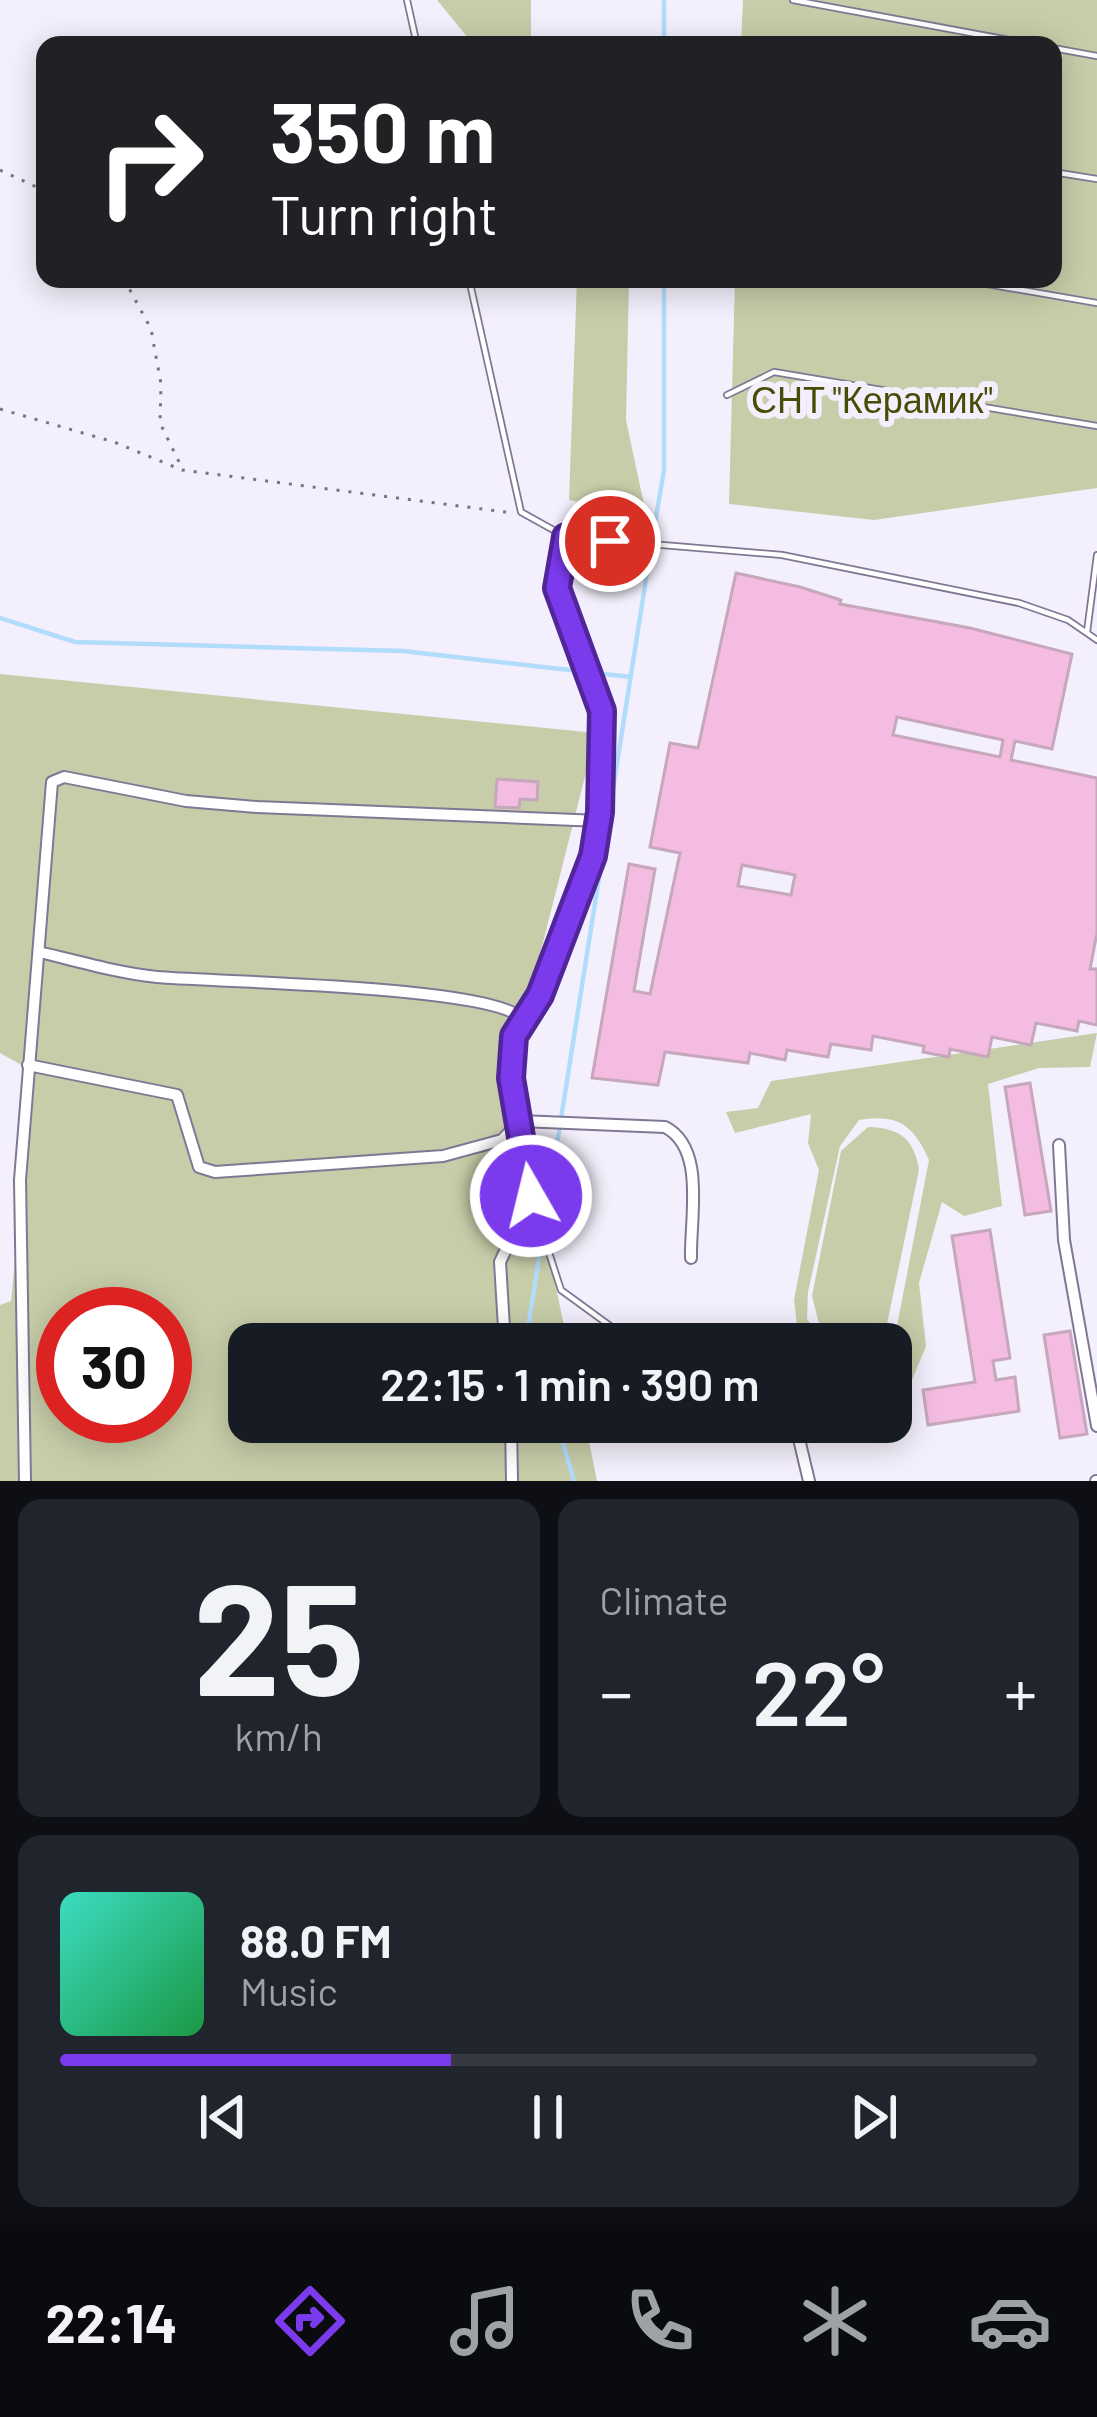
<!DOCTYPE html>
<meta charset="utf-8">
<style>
:root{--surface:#171b24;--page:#20242c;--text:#f1f3f6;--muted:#9ea1a6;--line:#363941;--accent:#7c3aed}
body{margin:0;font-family:Barlow,sans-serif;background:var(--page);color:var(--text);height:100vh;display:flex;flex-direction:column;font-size:45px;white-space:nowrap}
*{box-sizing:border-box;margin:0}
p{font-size:39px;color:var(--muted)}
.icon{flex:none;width:66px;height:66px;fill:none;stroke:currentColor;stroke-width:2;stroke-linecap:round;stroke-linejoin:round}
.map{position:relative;height:1481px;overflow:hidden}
.sheet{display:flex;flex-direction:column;gap:18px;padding:18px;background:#0d0f14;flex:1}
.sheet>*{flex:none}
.banner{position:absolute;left:36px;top:36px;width:1026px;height:252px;border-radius:24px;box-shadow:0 6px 30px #0003;background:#202124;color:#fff;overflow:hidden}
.speed{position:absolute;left:36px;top:1287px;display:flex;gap:24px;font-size:60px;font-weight:700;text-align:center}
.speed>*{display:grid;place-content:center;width:156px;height:156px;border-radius:50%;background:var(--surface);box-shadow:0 6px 30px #0003;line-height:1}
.speed .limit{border:18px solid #d22;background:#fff;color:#111}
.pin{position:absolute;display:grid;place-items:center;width:102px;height:102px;color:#fff;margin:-51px;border:6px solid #fff;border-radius:50%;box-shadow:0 3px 12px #0007}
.me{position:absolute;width:132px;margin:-66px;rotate:352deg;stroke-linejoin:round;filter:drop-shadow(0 0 9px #0008)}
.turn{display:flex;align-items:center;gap:42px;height:252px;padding:0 36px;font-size:54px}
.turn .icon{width:156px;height:156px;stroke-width:2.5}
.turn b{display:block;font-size:84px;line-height:102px}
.big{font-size:90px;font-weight:600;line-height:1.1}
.sheet .card{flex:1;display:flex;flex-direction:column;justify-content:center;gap:18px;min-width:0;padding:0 42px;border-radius:24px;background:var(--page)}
.sheet .dial{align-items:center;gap:0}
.dial b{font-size:156px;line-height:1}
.song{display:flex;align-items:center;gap:36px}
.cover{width:144px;height:144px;border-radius:18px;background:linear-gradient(135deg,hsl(170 70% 55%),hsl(140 70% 35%))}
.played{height:12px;border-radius:6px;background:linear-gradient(90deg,var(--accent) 40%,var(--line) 40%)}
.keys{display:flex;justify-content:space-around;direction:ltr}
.heat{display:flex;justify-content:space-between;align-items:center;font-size:66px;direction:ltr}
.sheet .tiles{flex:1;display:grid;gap:18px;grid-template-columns:1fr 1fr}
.card:last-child{grid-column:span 2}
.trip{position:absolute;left:228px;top:1323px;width:684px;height:120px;border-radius:24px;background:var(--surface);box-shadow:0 6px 30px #0003;font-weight:600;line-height:120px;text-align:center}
.tab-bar{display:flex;height:192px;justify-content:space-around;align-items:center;background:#090b0e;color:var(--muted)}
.tab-bar .icon{width:84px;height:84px}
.tab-bar .active{color:var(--accent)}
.tab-bar b{font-size:54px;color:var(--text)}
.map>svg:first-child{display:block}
</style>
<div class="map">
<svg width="1097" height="1481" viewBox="0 0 1097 1481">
<rect width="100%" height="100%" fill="#f3effc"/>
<g fill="#c7cda9" fill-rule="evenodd">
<path d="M437,0h94v45h-57z"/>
<path d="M743,0h354v488l-223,32 -145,-16 6,-225h318v-234h-312z"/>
<path d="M577,279h52l-3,141 20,94 -77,-14z"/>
<path d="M0,674l596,59 -86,340 58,271h-319v78h336l12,59h-597v-176l11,-4 23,-229 -34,-19zM63,1314h102v102h-102z"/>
<path d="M1097,1033l-7,34 -51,1 -51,16 14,122 -38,10 -22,-14 -23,81 7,63 -14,34 -21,-9v-14l38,-197c-16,-36 -32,-46 -70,-40l-19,26 -32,146 -1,27 14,19 21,6 -43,-2 -5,-42 25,-130 -11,-27 3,-29 -76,19 -9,-21 32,-4 13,-27z"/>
<path d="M868,1127c31,1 46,11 51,43l-32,154c-24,17 -41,19 -67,4l-8,-32 29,-145z"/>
</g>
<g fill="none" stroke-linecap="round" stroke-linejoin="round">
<g stroke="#b2dcfc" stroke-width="4.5">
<path d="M664,45v-45"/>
<path d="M653,535l11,-65v-191"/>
<path d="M0,618l75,24 328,9 228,26"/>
<path d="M535,1344l-6,-22 121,-768"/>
<path d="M557,1422l17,59"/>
</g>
</g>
<g fill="#f3bce0" stroke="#c6a7bb" stroke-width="3" fill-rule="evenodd">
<path d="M736,573l64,14 41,13 -1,4 130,24 102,26 -20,95 -37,-8 -4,19 86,18v155l-7,36h7v56l-18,-4 -2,10 -41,-8 -5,22 -39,-8 -4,20 -38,-8 -1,8 -26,-5 1,-6 -51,-10 -2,14 -40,-6 -3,13 -41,-7 -2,10 -35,-7 -2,10 -83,-11 -7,33 -66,-7 37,-214 26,5 -21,122 16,3 30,-141 -30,-6 20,-104 28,5zM897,717l106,23 -3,17 -107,-22zM742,865l53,10 -4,20 -53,-9z"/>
<path d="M497,779l41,3 -1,18 -17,-1 -1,9 -24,-1z"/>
<path d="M1030,1083l21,128 -26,4 -20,-128z"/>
<path d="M990,1230l20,128 -17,3 3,19 19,-3 4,34 -91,14 -5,-35 52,-8 -23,-146z"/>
<path d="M1070,1331l17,103 -27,4 -16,-103z"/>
</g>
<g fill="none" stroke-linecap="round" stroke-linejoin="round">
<defs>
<g id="lane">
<path d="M407,0l10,45"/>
<path d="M793,0l243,45"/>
<path d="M1053,48l44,8"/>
<path d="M1053,172l44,7"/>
<path d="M469,279l52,233 45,25 216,18 237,48 49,17 29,20"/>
<path d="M958,279l139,24"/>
<path d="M727,395l47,-23 323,54"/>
<path d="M1087,632l10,-77"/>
<path d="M532,1200l29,90 74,54"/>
</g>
<g id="street">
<path d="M39,952c39,9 78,21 118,25 57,5 339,9 365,42"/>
<path d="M28,1065l149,30 22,72 16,5 228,-16 59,-16 18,-19 145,6c41,21 25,90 26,131"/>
<path d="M1059,1145l5,95 33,186"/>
<path d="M505,1344l-5,-82 31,-66 -20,-118 3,-42 26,-41 53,-138 7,-45 2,-101 -45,-123 9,-51"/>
<path d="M511,1422l1,59"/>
<path d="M795,1422l14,59"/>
<path d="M25,1481l-5,-301 32,-398 12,-5 122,24 71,6 343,14"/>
<path d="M1096,1481h1"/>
</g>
</defs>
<use href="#lane" stroke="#807794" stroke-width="8"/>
<use href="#street" stroke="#807794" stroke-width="14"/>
<g stroke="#77737f" stroke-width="3" stroke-dasharray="3 9" stroke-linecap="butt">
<path d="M0,170l45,21"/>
<path d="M124,279l27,50 10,55 -1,39 22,45"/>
<path d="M0,409l114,33 68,28 331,43"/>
</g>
<use href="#lane" stroke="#fff" stroke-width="4.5"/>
<use href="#street" stroke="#fff" stroke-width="10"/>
</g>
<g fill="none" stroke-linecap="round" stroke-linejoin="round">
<defs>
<path id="route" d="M531,1196l-20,-118 3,-42 26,-41 53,-139 7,-44 2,-101 -45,-123 9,-51 44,4"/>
</defs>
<use href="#route" stroke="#51269a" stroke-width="30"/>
<use href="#route" stroke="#7c3aed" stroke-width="21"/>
</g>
<g text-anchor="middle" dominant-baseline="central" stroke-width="12" stroke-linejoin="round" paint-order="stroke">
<g font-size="36" fill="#474d07" stroke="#f3effc">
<text x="872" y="398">СНТ "Керамик"</text>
</g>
</g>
</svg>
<div class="speed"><div class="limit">30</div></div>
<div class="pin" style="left:610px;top:541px;background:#d93025"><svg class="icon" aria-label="arrive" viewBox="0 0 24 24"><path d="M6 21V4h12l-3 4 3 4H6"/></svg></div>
<svg class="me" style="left:531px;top:1196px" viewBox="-20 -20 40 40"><circle r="17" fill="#7c3aed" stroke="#fff" stroke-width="3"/><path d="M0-11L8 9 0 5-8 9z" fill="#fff"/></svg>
<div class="trip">22:15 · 1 min · 390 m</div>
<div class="banner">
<div class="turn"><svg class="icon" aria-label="right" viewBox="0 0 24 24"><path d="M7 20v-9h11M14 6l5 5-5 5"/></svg><div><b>350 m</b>Turn right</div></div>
</div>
</div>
<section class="sheet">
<div class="tiles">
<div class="card dial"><b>25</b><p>km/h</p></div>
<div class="card"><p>Climate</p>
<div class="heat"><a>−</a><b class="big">22°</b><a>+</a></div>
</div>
<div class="card">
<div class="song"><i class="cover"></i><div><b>88.0 FM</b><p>Music</p></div></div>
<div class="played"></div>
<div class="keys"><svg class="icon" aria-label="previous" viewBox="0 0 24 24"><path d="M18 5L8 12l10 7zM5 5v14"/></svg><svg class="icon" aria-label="pause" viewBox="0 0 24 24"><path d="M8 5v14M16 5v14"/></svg><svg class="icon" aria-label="next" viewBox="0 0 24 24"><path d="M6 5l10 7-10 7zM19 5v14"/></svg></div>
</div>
</div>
</section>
<nav class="tab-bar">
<b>22:14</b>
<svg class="icon active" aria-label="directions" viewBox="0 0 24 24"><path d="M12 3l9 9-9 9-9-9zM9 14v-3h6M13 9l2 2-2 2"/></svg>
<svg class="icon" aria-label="music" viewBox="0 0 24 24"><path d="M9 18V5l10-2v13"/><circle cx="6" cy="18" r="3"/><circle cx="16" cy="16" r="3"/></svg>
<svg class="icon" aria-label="phone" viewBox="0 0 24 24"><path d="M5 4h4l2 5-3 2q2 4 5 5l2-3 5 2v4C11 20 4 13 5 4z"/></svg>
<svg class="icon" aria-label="climate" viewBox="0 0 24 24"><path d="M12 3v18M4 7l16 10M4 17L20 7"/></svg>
<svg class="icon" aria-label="car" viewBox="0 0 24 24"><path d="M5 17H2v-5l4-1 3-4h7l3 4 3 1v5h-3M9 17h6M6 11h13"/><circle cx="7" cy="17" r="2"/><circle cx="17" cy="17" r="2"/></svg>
</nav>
